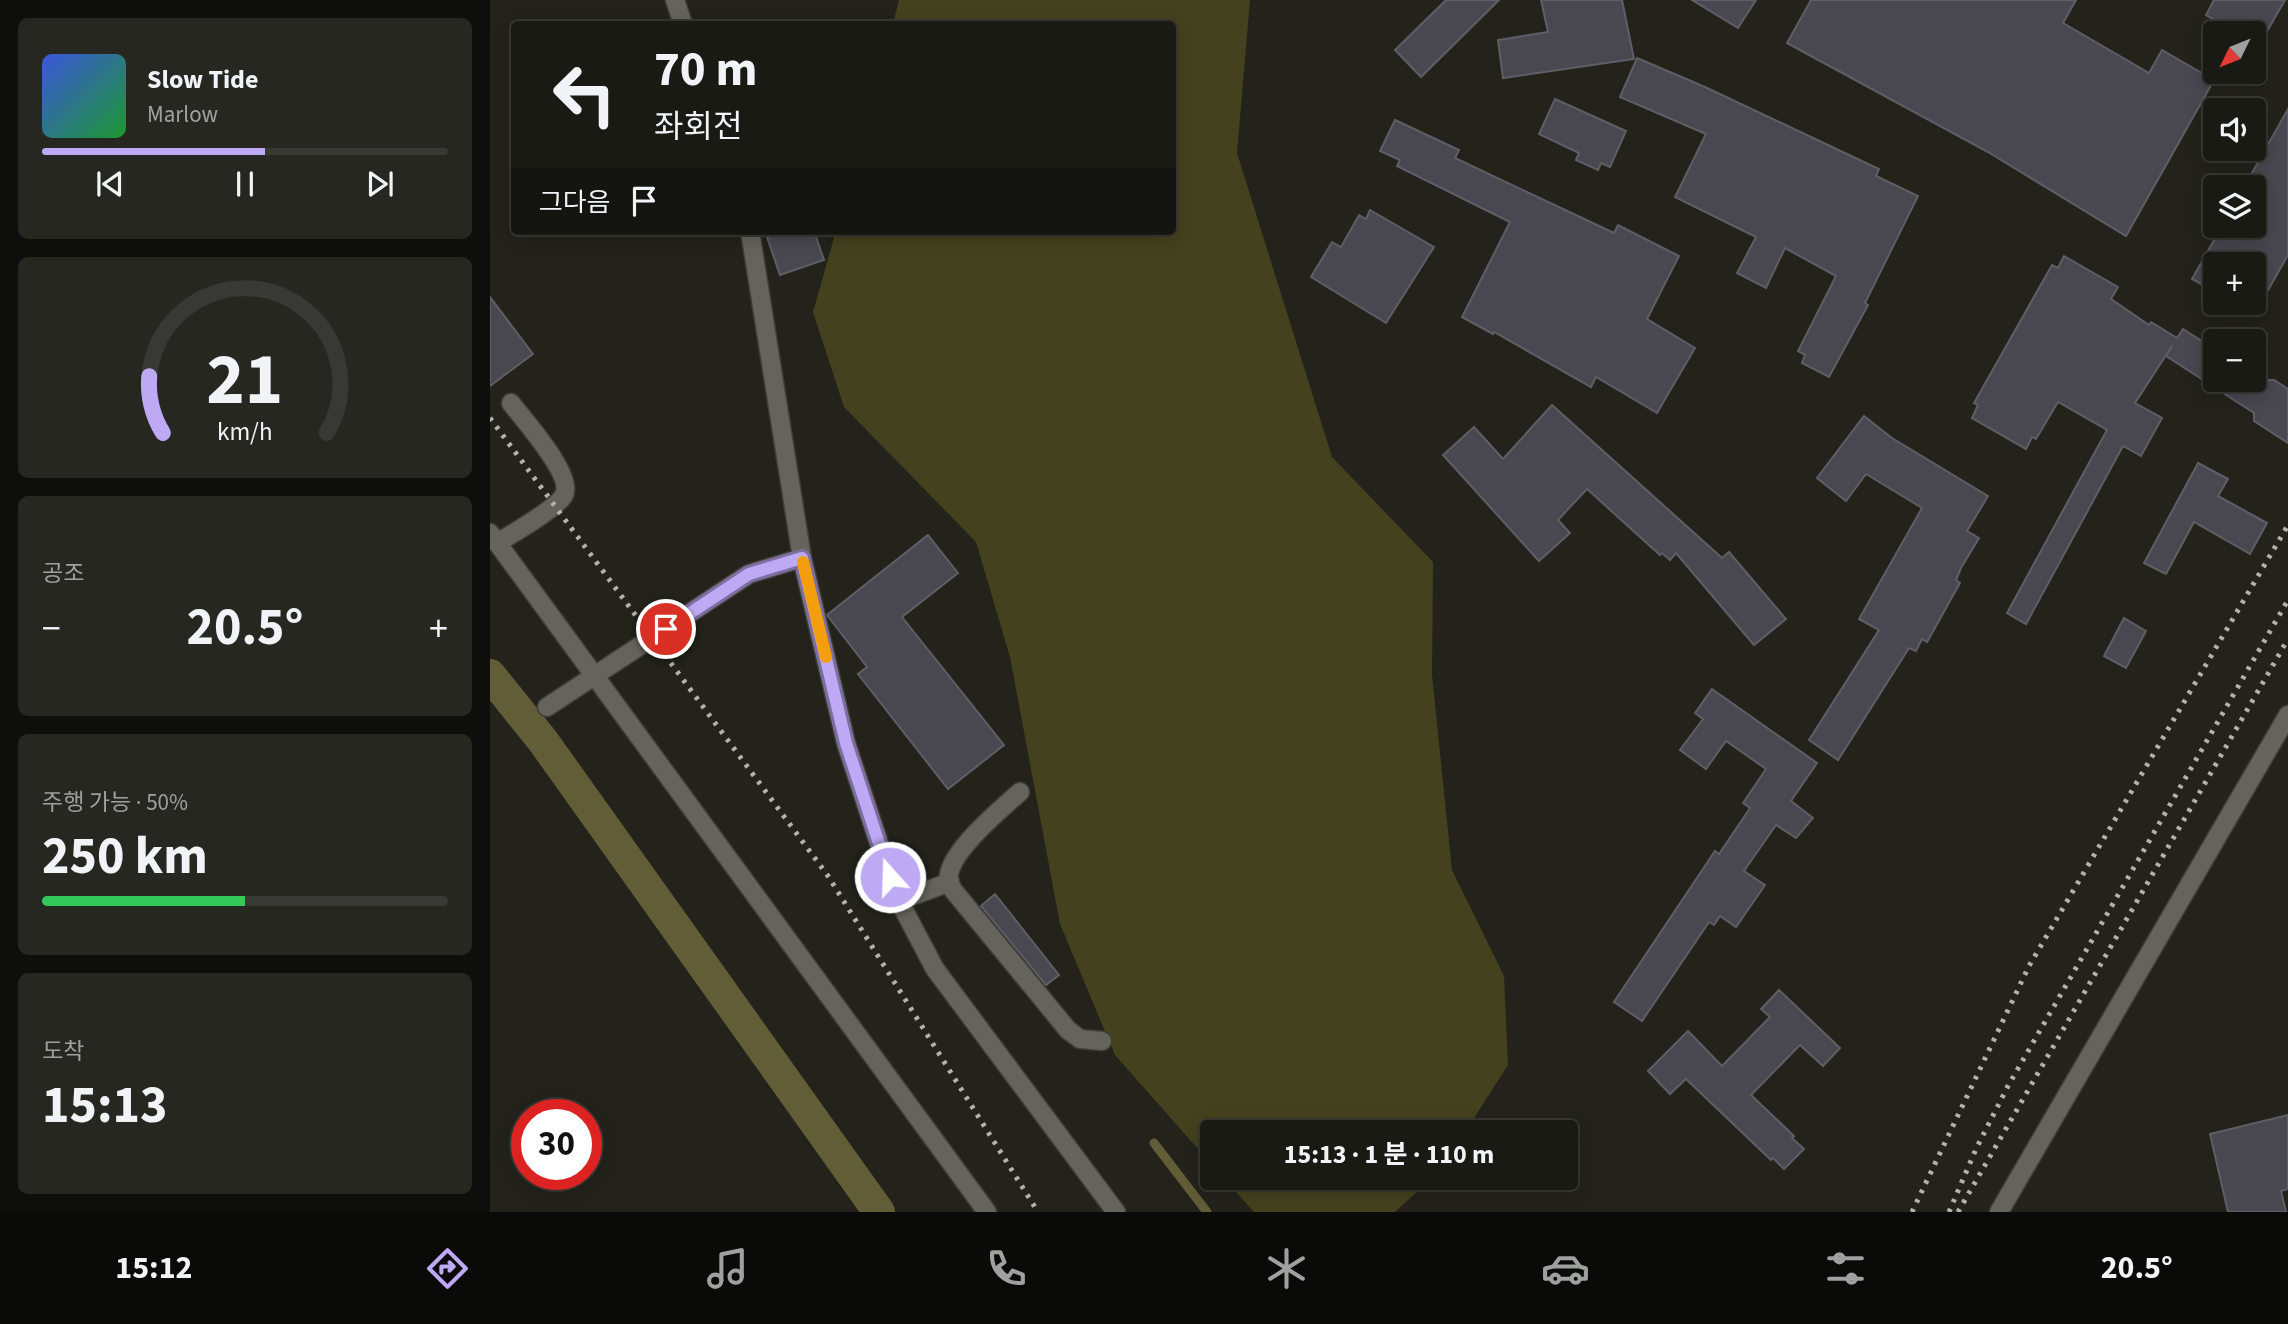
<!DOCTYPE html>
<html lang="ko">
<meta charset="utf-8">
<style>
:root{--surface:#1a1a15;--page:#272722;--text:#f1f3f6;--muted:#9fa1a0;--line:#383834;--accent:#bea9f5}
body{margin:0;font-family:"Source Sans 3","Noto Sans KR",sans-serif;background:var(--page);color:var(--text);height:100vh;display:flex;flex-direction:column;font-size:26px;white-space:nowrap}
*{box-sizing:border-box;margin:0}
p{font-size:23px;color:var(--muted)}
.icon{flex:none;width:38px;height:38px;fill:none;stroke:currentColor;stroke-width:2;stroke-linecap:round;stroke-linejoin:round}
.map{position:relative;flex:1;overflow:hidden}
.drawer{display:flex;flex-direction:column;gap:18px;padding:18px;background:#0e0e0c;width:490px}
.drawer>*{flex:none}
.banner{position:absolute;left:21px;top:21px;width:665px;height:214px;border-radius:7px;box-shadow:0 4px 18px #0003,0 0 0 2px var(--line);background:#1a1a15;color:var(--text);overflow:hidden}
.needle{width:46px;rotate:227deg}
.fabs{position:absolute;left:1713px;top:21px;display:grid;gap:14px}
.fabs a{display:grid;place-items:center;width:63px;height:63px;border-radius:7px;background:var(--surface);box-shadow:0 4px 18px #0003,0 0 0 2px var(--line);font-size:35px}
.speed{position:absolute;left:21px;top:1099px;display:flex;gap:14px;font-size:35px;font-weight:700;text-align:center}
.speed>*{display:grid;place-content:center;width:91px;height:91px;border-radius:50%;background:var(--surface);box-shadow:0 4px 18px #0003,0 0 0 2px var(--line);line-height:1}
.speed .limit{border:10px solid #d22;background:#fff;color:#111}
.pin{position:absolute;display:grid;place-items:center;width:60px;height:60px;color:#fff;margin:-30px;border:4px solid #fff;border-radius:50%;box-shadow:0 2px 7px #0007}
.me{position:absolute;width:77px;margin:-38px;rotate:340deg;stroke-linejoin:round;filter:drop-shadow(0 0 5px #0008)}
.turn{display:flex;align-items:center;gap:24px;height:147px;padding:0 28px;font-size:32px}
.turn .icon{width:91px;height:91px;stroke-width:2.5}
.turn b{display:block;font-size:49px;line-height:60px}
.then{display:flex;align-items:center;height:66px;padding:0 28px;background:#0003;gap:14px;font-size:26px}
.big{font-size:52px;font-weight:700;line-height:1.1}
.drawer .card{flex:1;display:flex;flex-direction:column;justify-content:center;gap:10px;min-width:0;padding:0 24px;border-radius:10px;background:var(--page)}
.drawer .dial{align-items:center;gap:0}
.dial svg{height:182px;overflow:visible;fill:none;stroke:var(--line);stroke-width:7;stroke-linecap:round;text-anchor:middle}
.dial text{fill:var(--text);stroke:none}
.song{display:flex;align-items:center;gap:21px}
.cover{width:84px;height:84px;border-radius:10px;background:linear-gradient(135deg,hsl(230 70% 55%),hsl(130 70% 35%))}
.played{height:7px;border-radius:4px;background:linear-gradient(90deg,var(--accent) 55%,var(--line) 55%)}
.keys{display:flex;justify-content:space-around;direction:ltr}
.heat{display:flex;justify-content:space-between;align-items:center;font-size:38px;direction:ltr}
.charge{height:10px;border-radius:5px;background:linear-gradient(90deg,#34c759 50%,var(--line) 0)}
.trip{position:absolute;left:710px;top:1120px;width:378px;height:70px;border-radius:7px;background:var(--surface);box-shadow:0 4px 18px #0003,0 0 0 2px var(--line);font-weight:700;line-height:70px;text-align:center}
.tabs{display:flex;height:112px;justify-content:space-around;align-items:center;background:#0a0a08;color:var(--muted)}
.tabs .icon{width:49px;height:49px}
.tabs .on{color:var(--accent)}
.tabs b{font-size:32px;color:var(--text)}
main{display:flex;flex:1;min-height:0}
.map>svg:first-child{display:block}
</style>
<main>
<section class="drawer">
<div class="card">
<div class="song"><i class="cover"></i><div><b>Slow Tide</b><p>Marlow</p></div></div>
<div class="played"></div>
<div class="keys"><svg class="icon" aria-label="previous" viewBox="0 0 24 24"><path d="M18 5L8 12l10 7zM5 5v14"/></svg><svg class="icon" aria-label="pause" viewBox="0 0 24 24"><path d="M8 5v14M16 5v14"/></svg><svg class="icon" aria-label="next" viewBox="0 0 24 24"><path d="M6 5l10 7-10 7zM19 5v14"/></svg></div>
</div>
<div class="card dial"><svg viewBox="0 0 100 80">
<path d="M14 69A42 42 0 1 1 86 69"/>
<path d="M14 69A42 42 0 0 1 8 44" stroke="#bea9f5"/>
<text x="50" y="56" font-size="32" font-weight="700">21</text>
<text x="50" y="72" font-size="11">km/h</text>
</svg></div>
<div class="card"><p>공조</p>
<div class="heat"><a>−</a><b class="big">20.5°</b><a>+</a></div>
</div>
<div class="card"><p>주행 가능 · 50%</p><b class="big">250 km</b><div class="charge"></div></div>
<div class="card"><p>도착</p><b class="big">15:13</b></div>
</section>
<div class="map">
<svg width="1798" height="1212" viewBox="0 0 1798 1212">
<rect width="100%" height="100%" fill="#23231c"/>
<g fill="#44411e">
<path d="M409,0h351l-13,153 95,304 101,105 -1,113 20,195 52,106 4,89 -43,67h-252v34l-98,-111 -55,-131 -50,-267 -34,-115 -132,-135 -31,-95 23,-81h336v-207h-279z"/>
<path d="M733,1178h209l-37,34h-141z"/>
</g>
<g fill="none" stroke-linecap="round" stroke-linejoin="round">
<path stroke="#605d37" stroke-width="9" d="M664,1143l53,69"/>
<path stroke="#605d37" stroke-width="32" d="M0,675l53,66 336,471"/>
</g>
<g fill="#49474f" stroke="#5f5e66" stroke-width="2">
<path d="M956,0h53l-78,77 -26,-27z"/>
<path d="M1051,0h81l12,59 -131,19 -5,-38 50,-8z"/>
<path d="M1202,0h64l-18,28z"/>
<path d="M1321,0h265l-13,23 86,50 13,-23 52,30 -88,156 -138,-84 -201,-109z"/>
<path d="M1724,0h71l-19,33h-29l-31,-18z"/>
<path d="M1147,58l68,29 174,82 -3,7 42,20 -53,107 3,2 -39,72 -27,-14 3,-8 -7,-4 38,-75 -51,-28 -19,40 -29,-15 19,-36 -81,-40 31,-63 -86,-37z"/>
<path d="M1065,99l71,32 -16,36 -9,-4 -3,7 -22,-10 3,-7 -40,-19z"/>
<path d="M1798,109v146l-34,60 -20,-12h20v-39h-38v28l-24,-13 30,-53h32v-39h-10z"/>
<path d="M905,120l64,30 -4,8 159,75 4,-8 61,31 -32,63 48,29 -38,65 -61,-36 -5,10 -97,-55 -1,2 -31,-17 48,-95 -113,-56 3,-6 -20,-9z"/>
<path d="M880,210l64,37 -48,76 -75,-46 21,-35 9,5 18,-32 7,4z"/>
<path d="M275,231h49l10,29 -44,15z"/>
<path d="M1574,256l54,31 -7,12 38,26 2,-3 26,16 6,-9 33,21v30h38v-5l7,5h13l14,9v54l-34,-22v-8l-88,-57 6,-10 -37,57 27,15 -21,38 -18,-10 -97,178 -19,-11 100,-183 -49,-28 -22,37 -4,-2 -6,12 -54,-31 6,-13 -4,-2 78,-138 6,3z"/>
<path d="M0,297l43,57 -43,32z"/>
<path d="M1062,405l170,153 7,-6 57,67 -32,26 -78,-92 -6,7 -8,-7 -2,2 -73,-66 -29,31 12,13 -31,28 -96,-106 31,-28 29,32z"/>
<path d="M1374,416l28,22 96,58 -21,35 12,7 -18,30 -5,12 4,3 -33,59 -5,-3 -6,12 -7,-3 -71,112 -29,-20 70,-110 -20,-11 63,-111 -56,-34 -20,27 -29,-23z"/>
<path d="M1708,463l30,16 -10,17 49,27 -17,31 -56,-32 -28,52 -22,-11z"/>
<path d="M438,535l30,38 -56,44 102,128 -56,44 -90,-115 9,-7 -40,-52z"/>
<path d="M1634,618l22,13 -20,37 -22,-12z"/>
<path d="M1222,689l105,74 -26,38 22,17 -17,20 -20,-13 -32,46 21,14 -29,42 -16,-11 -6,9 -5,-3 -67,99 -28,-19 101,-151 4,3 31,-46 -7,-5 23,-34 -40,-28 -20,28 -26,-19 23,-31 -8,-6z"/>
<path d="M505,894l64,81 -13,10 -65,-79z"/>
<path d="M1289,990l61,58 -17,18 -23,-21 -49,50 43,41 -2,2 12,11 -20,20 -11,-11 -2,2 -85,-81 -16,15 -22,-23 40,-40 34,35 48,-49 -9,-8z"/>
<path d="M1798,1115v74l-7,2 5,21h-58l-18,-78z"/>
</g>
<g fill="none" stroke-linecap="round" stroke-linejoin="round">
<defs>
<g id="street">
<path d="M185,0l8,24"/>
<path d="M260,231l52,327 44,185 50,152 39,74 181,243"/>
<path d="M0,533l497,679"/>
<path d="M7,543c15,-9 60,-35 67,-48 10,-20 -41,-76 -53,-92"/>
<path d="M57,707l202,-133 53,-16"/>
<path d="M530,792c-19,17 -66,56 -71,82 -1,5 2,12 4,16l115,140 12,9 22,2"/>
<path d="M409,901l51,-19"/>
<path d="M1509,1212l289,-497"/>
</g>
</defs>
<use href="#street" stroke="#3e3d37" stroke-width="21"/>
<use href="#street" stroke="#64645c" stroke-width="18"/>
<g stroke="#b3b2ae" stroke-width="5" stroke-dasharray="3.5 7" stroke-linecap="butt">
<path d="M0,418l338,458 210,336"/>
<path d="M1422,1212l117,-246 259,-441"/>
<path d="M1459,1212l27,-63 32,-63 280,-486"/>
<path d="M1468,1212l330,-573"/>
</g>
</g>
<g fill="none" stroke-linecap="round" stroke-linejoin="round">
<defs>
<path id="route" d="M176,629l83,-55 53,-16 44,185 44,134"/>
</defs>
<use href="#route" stroke="#7c6e9f" stroke-width="18"/>
<use href="#route" stroke="#bea9f5" stroke-width="12"/>
<path stroke="#f59e0b" stroke-width="12" d="M313,562l23,95"/>
</g>
</svg>
<div class="fabs">
<a><svg class="needle" viewBox="-14 -14 28 28"><path d="M0-13l5 13h-10z" fill="#e53935"/><path d="M0 13l5-13h-10z" fill="#9fa1a0"/></svg></a>
<a><svg class="icon" aria-label="sound" viewBox="0 0 24 24"><path d="M4 9h4l5-4v14l-5-4H4zM17 9q2 3 0 6"/></svg></a>
<a><svg class="icon" aria-label="layers" viewBox="0 0 24 24"><path d="M12 4l9 5-9 5-9-5zM3 14l9 5 9-5"/></svg></a>
<a>+</a>
<a>−</a>
</div>
<div class="speed"><div class="limit">30</div></div>
<div class="pin" style="left:176px;top:629px;background:#d93025"><svg class="icon" aria-label="arrive" viewBox="0 0 24 24"><path d="M6 21V4h12l-3 4 3 4H6"/></svg></div>
<svg class="me" style="left:400px;top:877px" viewBox="-20 -20 40 40"><circle r="17" fill="#bea9f5" stroke="#fff" stroke-width="3"/><path d="M0-11L8 9 0 5-8 9z" fill="#fff"/></svg>
<div class="trip">15:13 · 1 분 · 110 m</div>
<div class="banner">
<div class="turn"><svg class="icon" aria-label="left" viewBox="0 0 24 24"><path d="M17 20v-9H6M10 6l-5 5 5 5"/></svg><div><b>70 m</b>좌회전</div></div>
<div class="then">그다음<svg class="icon" aria-label="arrive" viewBox="0 0 24 24"><path d="M6 21V4h12l-3 4 3 4H6"/></svg></div>
</div>
</div>
</main>
<nav class="tabs">
<b>15:12</b>
<svg class="icon on" aria-label="directions" viewBox="0 0 24 24"><path d="M12 3l9 9-9 9-9-9zM9 14v-3h6M13 9l2 2-2 2"/></svg>
<svg class="icon" aria-label="music" viewBox="0 0 24 24"><path d="M9 18V5l10-2v13"/><circle cx="6" cy="18" r="3"/><circle cx="16" cy="16" r="3"/></svg>
<svg class="icon" aria-label="phone" viewBox="0 0 24 24"><path d="M5 4h4l2 5-3 2q2 4 5 5l2-3 5 2v4C11 20 4 13 5 4z"/></svg>
<svg class="icon" aria-label="climate" viewBox="0 0 24 24"><path d="M12 3v18M4 7l16 10M4 17L20 7"/></svg>
<svg class="icon" aria-label="car" viewBox="0 0 24 24"><path d="M5 17H2v-5l4-1 3-4h7l3 4 3 1v5h-3M9 17h6M6 11h13"/><circle cx="7" cy="17" r="2"/><circle cx="17" cy="17" r="2"/></svg>
<svg class="icon" aria-label="filters" viewBox="0 0 24 24"><path d="M4 7h16M4 17h16"/><circle cx="9" cy="7" r="2"/><circle cx="15" cy="17" r="2"/></svg>
<b>20.5°</b>
</nav>
